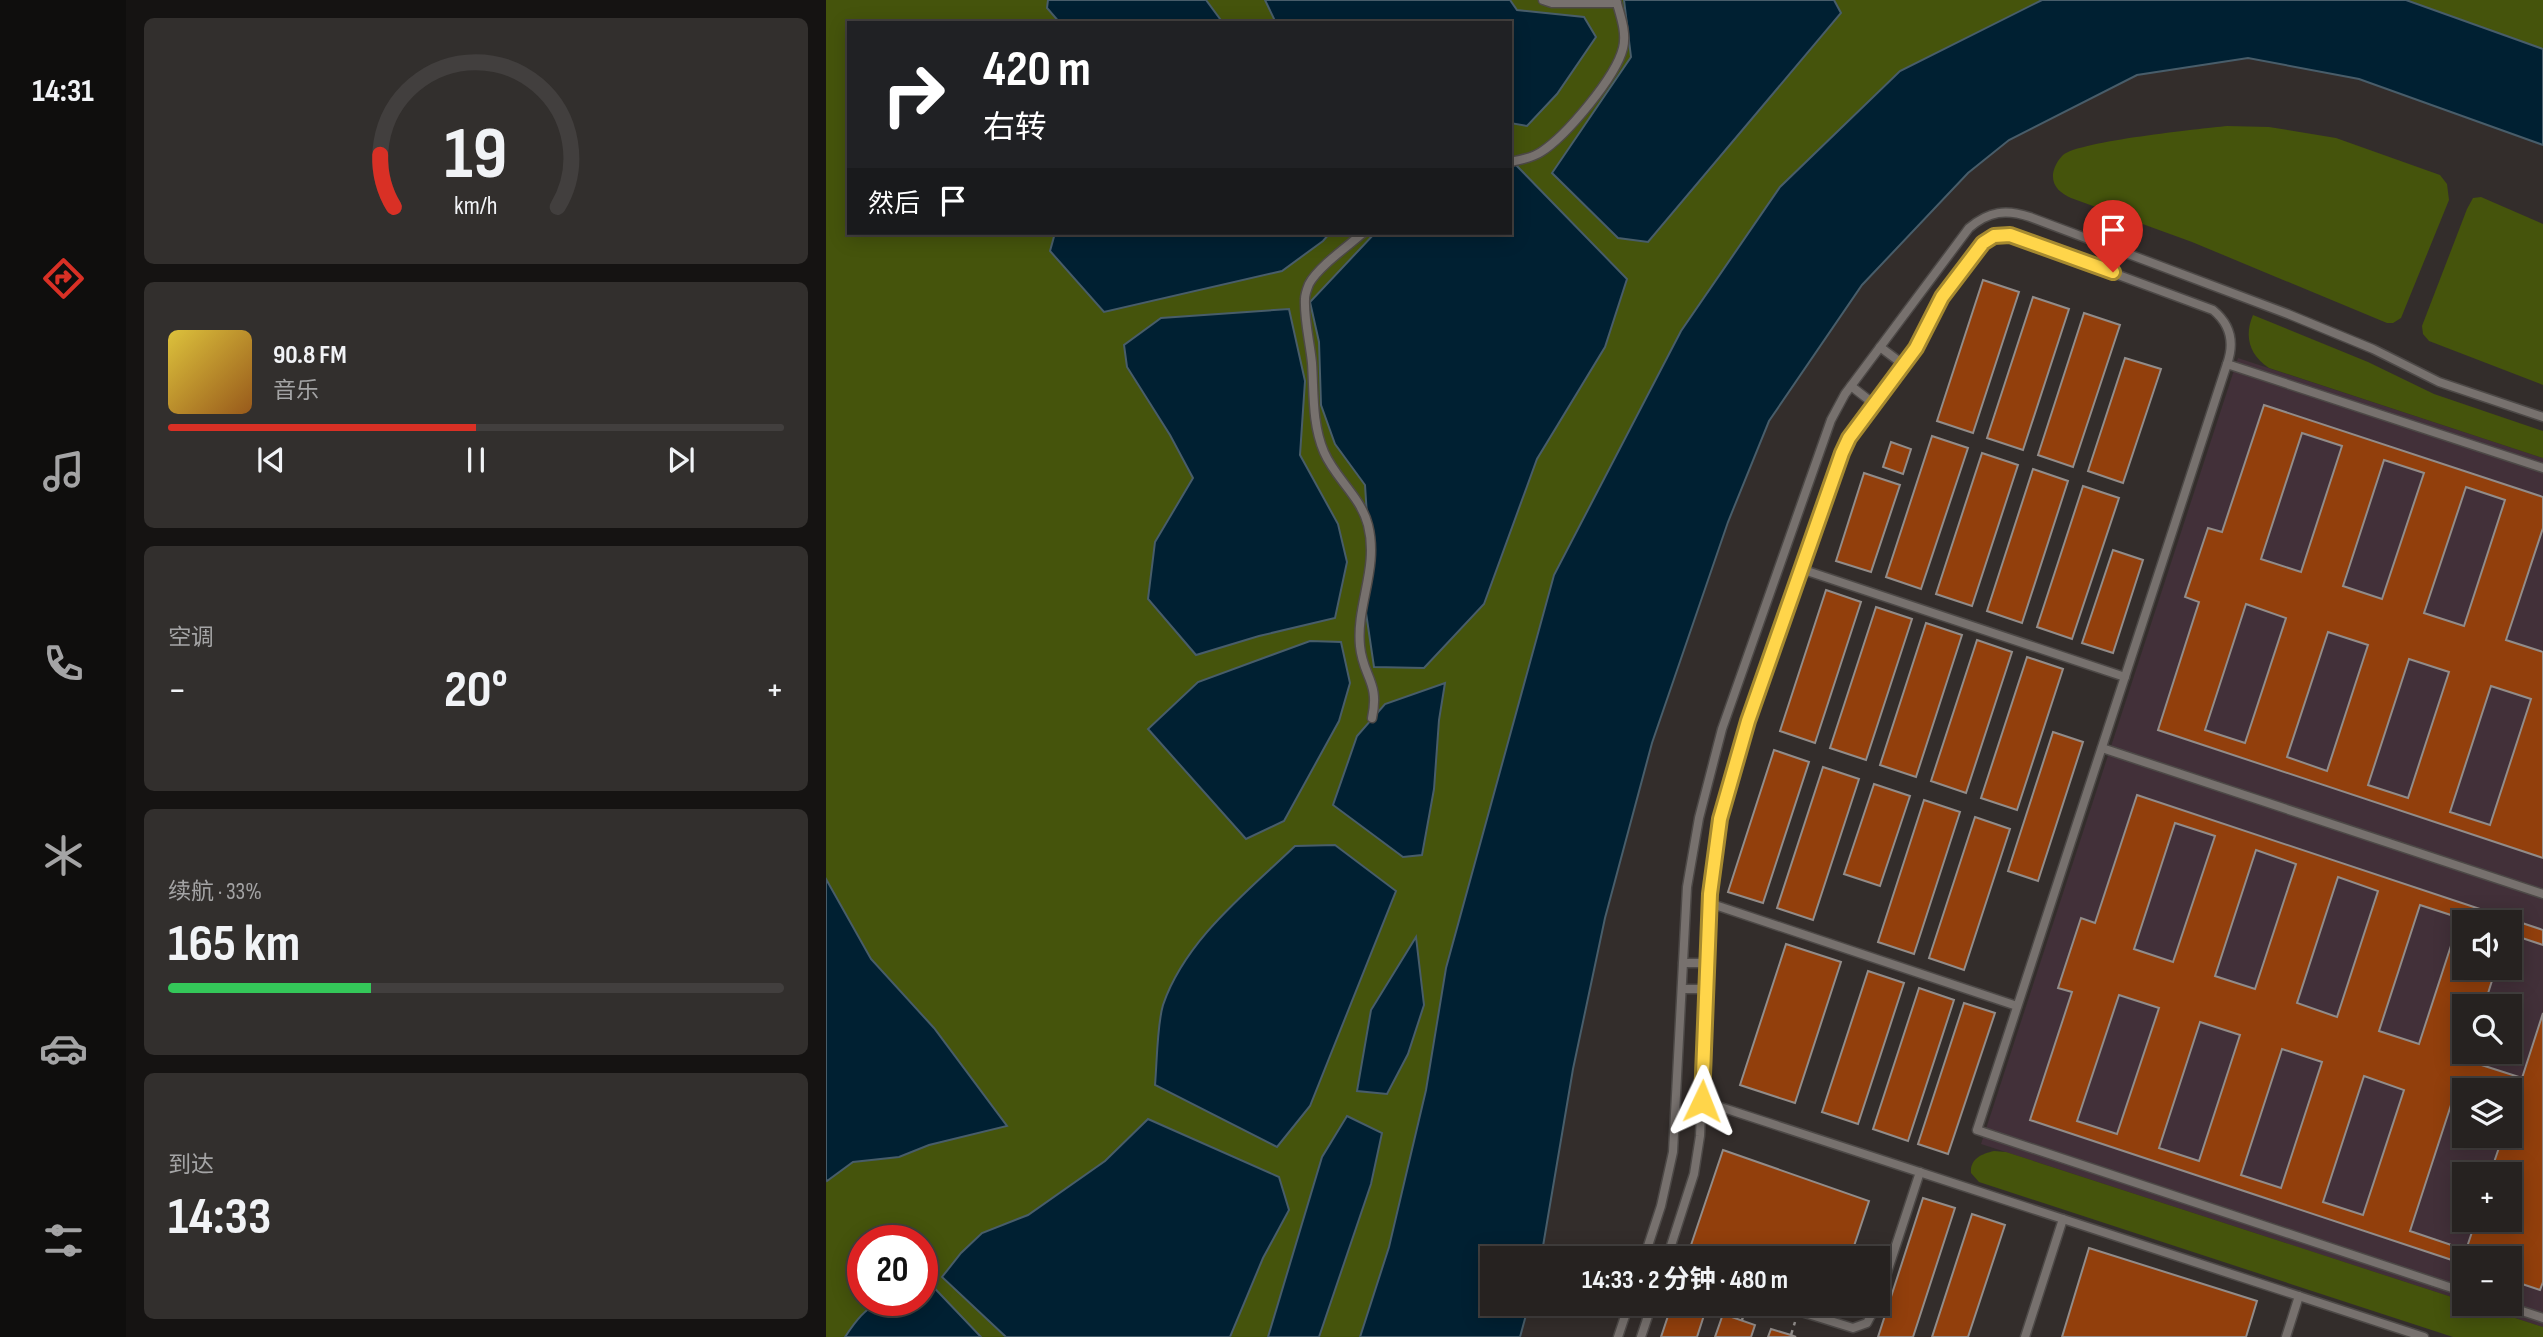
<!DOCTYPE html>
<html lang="zh">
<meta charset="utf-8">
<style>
:root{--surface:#262220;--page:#322f2d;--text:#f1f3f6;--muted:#a4a4a5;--line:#423f3e;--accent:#d93025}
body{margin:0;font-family:"Sofia Sans Condensed","Noto Sans SC",sans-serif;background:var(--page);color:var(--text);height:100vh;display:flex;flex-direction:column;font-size:26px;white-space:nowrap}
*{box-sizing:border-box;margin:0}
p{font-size:23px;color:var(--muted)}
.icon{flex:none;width:38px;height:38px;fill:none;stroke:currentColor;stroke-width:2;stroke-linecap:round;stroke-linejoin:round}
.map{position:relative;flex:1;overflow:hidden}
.details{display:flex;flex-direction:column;gap:18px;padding:18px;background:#151312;width:700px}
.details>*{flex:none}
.guide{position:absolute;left:21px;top:21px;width:665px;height:214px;border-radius:0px;box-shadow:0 4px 18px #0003,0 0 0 2px var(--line);background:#202124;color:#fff;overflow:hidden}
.tools{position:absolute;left:1626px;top:910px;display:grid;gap:14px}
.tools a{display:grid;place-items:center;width:70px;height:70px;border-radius:0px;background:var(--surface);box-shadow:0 4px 18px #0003,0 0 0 2px var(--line);font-size:35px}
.speed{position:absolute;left:21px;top:1225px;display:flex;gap:14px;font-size:35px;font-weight:700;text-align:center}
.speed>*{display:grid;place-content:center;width:91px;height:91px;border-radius:50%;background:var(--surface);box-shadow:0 4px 18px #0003,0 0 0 2px var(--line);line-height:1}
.speed .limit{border:10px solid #d22;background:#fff;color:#111}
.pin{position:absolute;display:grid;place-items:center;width:60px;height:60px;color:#fff;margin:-72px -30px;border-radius:50% 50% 50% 0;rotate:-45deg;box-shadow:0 0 7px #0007}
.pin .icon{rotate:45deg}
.me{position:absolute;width:77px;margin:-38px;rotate:2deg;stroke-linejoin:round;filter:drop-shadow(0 0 5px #0008)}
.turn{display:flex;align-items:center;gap:24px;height:147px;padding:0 21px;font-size:32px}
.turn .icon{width:91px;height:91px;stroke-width:2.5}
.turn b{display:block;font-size:49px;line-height:60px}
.then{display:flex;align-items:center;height:66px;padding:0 21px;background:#0003;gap:14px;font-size:26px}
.big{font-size:52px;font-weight:700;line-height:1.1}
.details .widget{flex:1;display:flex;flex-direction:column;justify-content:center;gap:10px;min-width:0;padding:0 24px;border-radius:10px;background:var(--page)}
.details .dial{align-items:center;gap:0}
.dial svg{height:182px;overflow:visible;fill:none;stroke:var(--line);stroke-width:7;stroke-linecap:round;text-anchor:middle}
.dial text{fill:var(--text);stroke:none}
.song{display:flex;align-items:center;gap:21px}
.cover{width:84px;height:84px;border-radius:10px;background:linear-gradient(135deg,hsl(50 70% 55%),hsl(30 70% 35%))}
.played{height:7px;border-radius:4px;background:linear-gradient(90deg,var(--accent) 50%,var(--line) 50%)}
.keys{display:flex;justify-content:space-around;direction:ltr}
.heat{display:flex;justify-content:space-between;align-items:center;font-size:38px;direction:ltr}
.charge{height:10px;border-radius:5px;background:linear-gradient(90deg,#34c759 33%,var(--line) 0)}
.trip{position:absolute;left:654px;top:1246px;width:410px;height:70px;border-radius:0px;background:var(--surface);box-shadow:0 4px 18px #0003,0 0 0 2px var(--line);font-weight:700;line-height:70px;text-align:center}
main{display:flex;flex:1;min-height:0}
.menu{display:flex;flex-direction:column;width:126px;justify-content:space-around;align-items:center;background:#0f0e0d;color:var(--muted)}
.menu .icon{width:49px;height:49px}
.menu .current{color:var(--accent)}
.menu b{font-size:32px;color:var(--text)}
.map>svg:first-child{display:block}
</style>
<main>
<nav class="menu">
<b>14:31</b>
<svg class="icon current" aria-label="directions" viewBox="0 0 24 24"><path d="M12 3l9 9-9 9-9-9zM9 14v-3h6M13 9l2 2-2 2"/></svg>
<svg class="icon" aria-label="music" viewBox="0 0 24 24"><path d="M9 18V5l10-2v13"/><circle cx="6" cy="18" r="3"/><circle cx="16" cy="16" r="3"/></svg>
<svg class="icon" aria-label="phone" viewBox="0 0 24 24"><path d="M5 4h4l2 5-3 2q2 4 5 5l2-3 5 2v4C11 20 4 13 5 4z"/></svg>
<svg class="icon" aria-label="climate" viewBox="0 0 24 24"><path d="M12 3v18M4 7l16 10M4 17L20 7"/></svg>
<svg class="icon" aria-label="car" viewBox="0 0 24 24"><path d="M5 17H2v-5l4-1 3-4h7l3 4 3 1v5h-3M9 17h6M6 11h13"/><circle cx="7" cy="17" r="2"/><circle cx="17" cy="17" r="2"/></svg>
<svg class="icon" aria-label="filters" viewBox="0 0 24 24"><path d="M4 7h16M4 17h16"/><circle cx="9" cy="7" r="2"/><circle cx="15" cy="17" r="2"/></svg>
</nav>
<section class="details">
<div class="widget dial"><svg viewBox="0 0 100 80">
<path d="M14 69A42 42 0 1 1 86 69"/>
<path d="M14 69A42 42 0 0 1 8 46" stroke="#d93025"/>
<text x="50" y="56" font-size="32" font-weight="700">19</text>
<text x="50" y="72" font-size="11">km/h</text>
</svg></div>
<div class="widget">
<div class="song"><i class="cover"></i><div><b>90.8 FM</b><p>音乐</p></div></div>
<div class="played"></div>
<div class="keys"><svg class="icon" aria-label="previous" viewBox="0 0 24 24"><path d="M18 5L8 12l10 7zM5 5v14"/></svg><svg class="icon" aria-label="pause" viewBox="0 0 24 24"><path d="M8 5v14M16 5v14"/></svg><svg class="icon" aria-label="next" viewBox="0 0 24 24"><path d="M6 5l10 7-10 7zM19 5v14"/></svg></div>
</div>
<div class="widget"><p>空调</p>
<div class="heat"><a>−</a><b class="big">20°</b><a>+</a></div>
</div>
<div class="widget"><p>续航 · 33%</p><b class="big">165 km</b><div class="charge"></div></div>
<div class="widget"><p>到达</p><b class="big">14:33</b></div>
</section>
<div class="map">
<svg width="1717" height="1337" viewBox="0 0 1717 1337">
<rect width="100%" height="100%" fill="#332d2b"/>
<path fill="#423039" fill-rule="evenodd" d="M1412,358l305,100v869l-71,-23h38v-46h-46v43l-483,-157zM1638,922h46v46h-46zM1638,1006h46v46h-46zM1638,1090h46v46h-46zM1638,1174h46v46h-46z"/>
<g fill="#45540c" fill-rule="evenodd">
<path d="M0,0h1216l-142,71 -454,897 -20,122 -37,157 -29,90h-534zM23,23h661v210h-661zM37,1241h59v59h-59z"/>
<path d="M1577,0h140v54z"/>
<path d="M1401,126l42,1 67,11 104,37 7,9 2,16 -48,118 -8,5h-6l-195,-81 -121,-44c-10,-5 -19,-11 -18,-24 1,-7 5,-14 10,-19 17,-14 136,-26 164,-29z"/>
<path d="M1655,197l62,27v161l-114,-44 -6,-7 -1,-8 45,-117 6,-11z"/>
<path d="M1427,315l115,47 66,32 109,37v27l-274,-90c-20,-13 -25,-32 -16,-53z"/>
<path d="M1168,1151l12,1 458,149v3h8l71,23v10h-90l-474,-155 -8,-9c-1,-14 10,-19 23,-22z"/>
</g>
<g fill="#002032" stroke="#485d6a" stroke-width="2">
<path d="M222,0h158l17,23h-163l-13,-15z"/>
<path d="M439,0h245l7,10 67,7 12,20 -39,57 -30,32 -17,-3v-100h-234z"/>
<path d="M798,0h210l7,13 -193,229 -30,-4 -66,-65 79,-116z"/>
<path d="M1216,0h364l137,49v96l-184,-66 -111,-21 -111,17 -128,65 -41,33 -106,112 -93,136 -41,101 -76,221 -47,175 -32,151 -32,189h-48v46h36l-9,33h-160l29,-90 37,-157 20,-122 108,-393 127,-244 99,-144 120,-116z"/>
<path d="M689,164l112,115 -22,68 -68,112 -53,145 -60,64 -50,-1 -9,-61 4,-59 -4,-62 -30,-41 -14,-39 -2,-63 -9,-40 65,-69h135v-68z"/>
<path d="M229,233h275l-7,8 -41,30 -178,41 -54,-61z"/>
<path d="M463,309l16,72 -5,74 38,69 9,38 -12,56 -76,18 -63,19 -48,-56 7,-57 38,-64 -23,-43 -43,-68 -3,-22 37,-27z"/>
<path d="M484,641l31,1 9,41 -11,38 -55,100 -38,18 -98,-110 50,-47z"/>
<path d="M619,683l-6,37 -5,69 -12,66 -19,2 -70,-52 24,-69 28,-32z"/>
<path d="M509,845l61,46 -86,215 -33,41 -122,-62c2,-23 2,-60 8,-80 22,-65 84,-113 132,-159z"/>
<path d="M0,879l45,80 63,69 73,98 -78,19 -30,12 -46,5 -26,19 -1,-2z"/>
<path d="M590,937l8,68 -16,49 -21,40 -30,-3 14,-81z"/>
<path d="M521,1116l35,17 -11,51 -52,153h-51l54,-180z"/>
<path d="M322,1119l131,58 10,33 -26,48 -33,79h-224l-64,-60 19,-24 21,-20 46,-18 77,-54z"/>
<path d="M96,1275l59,62h-136c25,-38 34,-37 77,-37z"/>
</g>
<g fill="#923f0c" stroke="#928c89" stroke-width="2" fill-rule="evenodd">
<path d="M1157,280l36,12 -46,141 -36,-12z"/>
<path d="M1207,297l36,12 -46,141 -36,-12z"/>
<path d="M1258,313l36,12 -47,142 -35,-12z"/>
<path d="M1299,358l36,11 -38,114 -35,-12z"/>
<path d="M1438,405l279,92v31l-37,112 37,12v206l-385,-128 41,-128 -14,-5 23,-69 14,4zM1476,433l40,13 -41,126 -40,-13zM1558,460l40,13 -42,126 -39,-13zM1640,487l39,13 -41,126 -40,-13zM1420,604l40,14 -41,125 -40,-13zM1502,632l40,13 -41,126 -40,-14zM1583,659l40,13 -41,126 -40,-13zM1665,686l40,13 -41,126 -40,-13z"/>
<path d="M1106,436l36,12 -47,141 -35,-12z"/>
<path d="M1065,442l20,7 -8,25 -20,-7z"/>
<path d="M1156,453l36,12 -46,141 -36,-12z"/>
<path d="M1207,469l35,12 -46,142 -35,-12z"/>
<path d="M1038,473l36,12 -29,87 -35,-11z"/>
<path d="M1257,486l36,12 -47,141 -35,-12z"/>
<path d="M1287,550l30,10 -30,93 -31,-10z"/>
<path d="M1000,590l35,12 -46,141 -35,-12z"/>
<path d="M1050,607l36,12 -46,141 -36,-12z"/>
<path d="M1100,623l36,12 -46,142 -36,-12z"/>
<path d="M1151,640l35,12 -46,141 -35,-12z"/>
<path d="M1201,657l36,12 -46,141 -36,-12z"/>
<path d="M1227,732l30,10 -45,139 -30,-10z"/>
<path d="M948,750l35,12 -46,141 -35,-11z"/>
<path d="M997,767l36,12 -46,141 -36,-12z"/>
<path d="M1048,784l36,12 -30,90 -36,-12z"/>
<path d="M1311,795l406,135v15l-33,-11v-12h-46v46h32l-12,38h-20v46h5l-3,8 56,18 21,-65v269l-3,8 -30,-10v-22h-46v6l-434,-144 42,-128 -14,-4 23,-70 14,5zM1349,823l40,13 -42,126 -39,-13zM1430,850l40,14 -41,125 -40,-13zM1512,877l40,14 -41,126 -40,-14zM1594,905l40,13 -41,126 -40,-13zM1293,995l40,13 -42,126 -40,-13zM1374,1022l40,13 -41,126 -40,-13zM1456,1049l40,13 -41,126 -40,-13zM1538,1076l40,14 -41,125 -40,-13zM1638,1090h46v46h-7l-13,38h20v46h-34l-10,30 -56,-19 41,-126 13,4z"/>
<path d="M1098,800l36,12 -46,142 -36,-12z"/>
<path d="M1149,817l35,12 -46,141 -35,-12z"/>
<path d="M960,944l55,18 -46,141 -55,-18z"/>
<path d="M1042,971l36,12 -46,141 -36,-12z"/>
<path d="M1093,988l35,12 -46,141 -35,-12z"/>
<path d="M1138,1003l31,10 -47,141 -30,-10z"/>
<path d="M897,1150l146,51 -19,57h-130l-30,-10z"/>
<path d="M1097,1198l32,10 -42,129h-35z"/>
<path d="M1146,1214l33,11 -37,112h-36z"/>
<path d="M1263,1248l168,53 -11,36h-184z"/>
<path d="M846,1304h17l17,5 -9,28h-36z"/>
<path d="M897,1314l32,11 -4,12h-36z"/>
<path d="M945,1329l20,6 5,2h-28z"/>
</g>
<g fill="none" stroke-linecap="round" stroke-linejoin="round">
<defs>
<g id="lane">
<path d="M717,0l9,3h65"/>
<path d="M684,162c10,-2 22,-4 31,-10 25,-16 75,-75 82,-104 4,-16 -3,-33 -7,-48"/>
<path d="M537,233c-15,13 -45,34 -54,51 -2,5 -4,10 -4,15 -1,21 5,43 7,64 2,30 0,61 12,89 11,26 37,45 44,73 11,43 -12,80 -8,121 3,31 20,36 12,72"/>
<path d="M1054,347l24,18"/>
<path d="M1025,386l23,18"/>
<path d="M975,569l324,108"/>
<path d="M1276,748l441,146"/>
<path d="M883,903l308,103"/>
<path d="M857,963h24"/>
<path d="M856,989h24"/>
<path d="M876,1101l722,236"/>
<path d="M818,1258l17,-52 12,-54 14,-265 12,-69 23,-89 109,-309 14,-26 124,-166c20,-17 37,-19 61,-11l258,97 85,35 66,33 104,35"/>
<path d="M841,1258l27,-84 6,-38 11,-264 9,-53 28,-98 97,-276 71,-97 26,-51 41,-54c12,-10 24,-9 38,-4l192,71c17,14 22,32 14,54"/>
<path d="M1638,1292l-487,-162 250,-766 316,104"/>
<path d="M1052,1300l42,-128"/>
<path d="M950,1304l77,24 14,-5 10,-19"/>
<path d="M1675,1304l42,14"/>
<path d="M792,1337l11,-33"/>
<path d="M815,1337l11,-33"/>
<path d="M1199,1337l38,-118"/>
<path d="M1460,1337l13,-41"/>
</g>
</defs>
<use href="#lane" stroke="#4d4947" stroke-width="11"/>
<g stroke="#95908e" stroke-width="2.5" stroke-dasharray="5 5" stroke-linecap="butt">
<path d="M883,1258l1,-3"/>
<path d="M867,1305l1,-1"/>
<path d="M916,1320l5,-16"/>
<path d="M965,1335l4,-13"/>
</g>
<use href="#lane" stroke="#77716e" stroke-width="8"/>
</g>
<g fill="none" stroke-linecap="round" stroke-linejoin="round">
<defs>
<path id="route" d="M876,1101l8,-207 10,-75 28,-98 94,-268 7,-15 67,-90 26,-51 41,-54 11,-7 16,-1 103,37"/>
</defs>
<use href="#route" stroke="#a68a30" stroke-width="18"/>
<use href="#route" stroke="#ffd54a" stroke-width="12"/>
</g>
</svg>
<div class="tools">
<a><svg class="icon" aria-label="sound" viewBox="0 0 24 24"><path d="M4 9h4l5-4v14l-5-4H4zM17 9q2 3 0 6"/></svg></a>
<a><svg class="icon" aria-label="search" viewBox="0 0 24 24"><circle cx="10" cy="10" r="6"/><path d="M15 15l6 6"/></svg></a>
<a><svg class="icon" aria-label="layers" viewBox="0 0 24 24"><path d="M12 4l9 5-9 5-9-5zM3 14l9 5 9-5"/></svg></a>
<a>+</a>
<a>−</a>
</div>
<div class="speed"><div class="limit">20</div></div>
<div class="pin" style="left:1287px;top:272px;background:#d93025"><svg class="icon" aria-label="arrive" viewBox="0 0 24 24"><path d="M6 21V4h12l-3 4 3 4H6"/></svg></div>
<svg class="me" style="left:876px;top:1101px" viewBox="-20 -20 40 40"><path d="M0-17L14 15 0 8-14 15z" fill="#ffd54a" stroke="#fff" stroke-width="4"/></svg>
<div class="trip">14:33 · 2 分钟 · 480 m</div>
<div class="guide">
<div class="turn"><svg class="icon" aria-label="right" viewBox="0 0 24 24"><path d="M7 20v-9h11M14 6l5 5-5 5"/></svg><div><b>420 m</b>右转</div></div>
<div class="then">然后<svg class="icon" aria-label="arrive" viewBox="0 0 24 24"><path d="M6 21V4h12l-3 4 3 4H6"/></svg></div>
</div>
</div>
</main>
